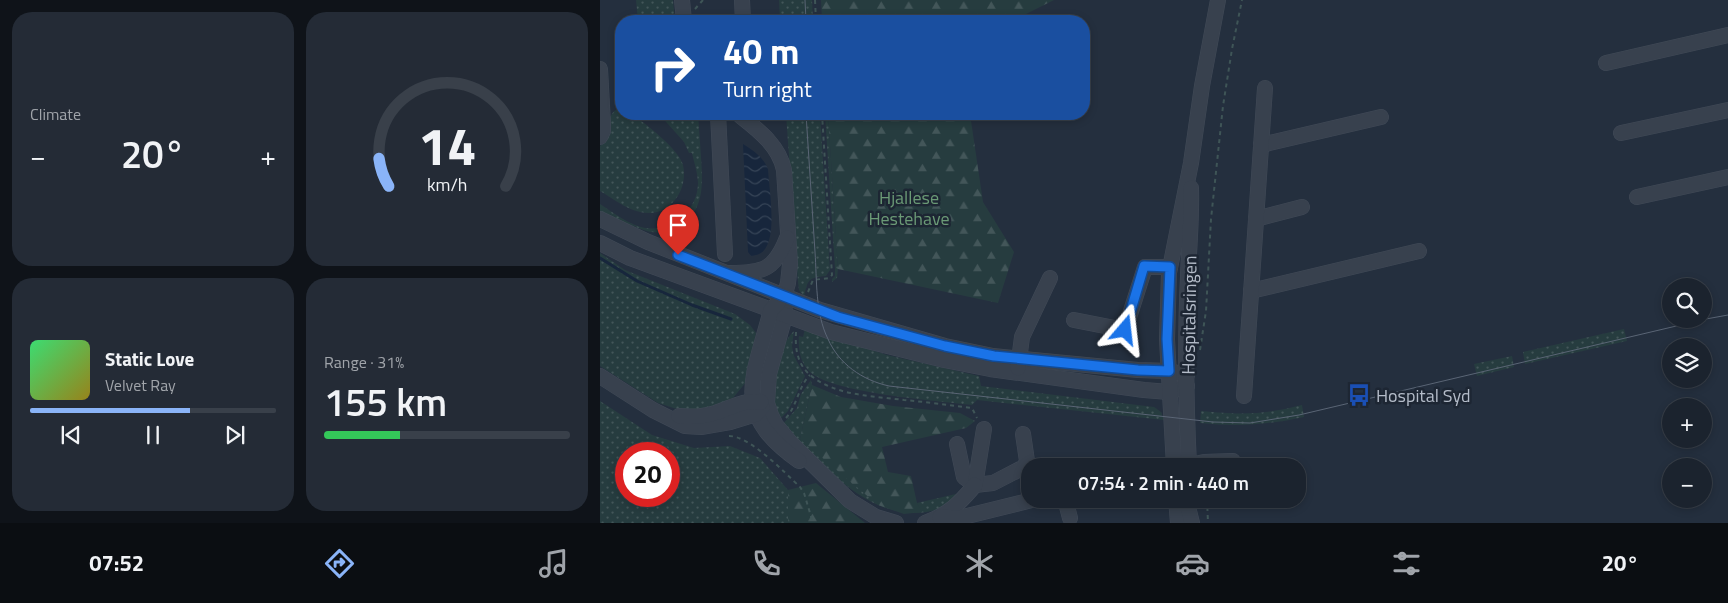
<!DOCTYPE html>
<meta charset="utf-8">
<style>
:root{--surface:#1b232e;--page:#242b36;--text:#f1f3f6;--muted:#a0a4aa;--line:#39404a;--accent:#8ab4f8}
body{margin:0;font-family:"Titillium Web",sans-serif;background:var(--page);color:var(--text);height:100vh;display:flex;flex-direction:column;font-size:19px;white-space:nowrap}
*{box-sizing:border-box;margin:0}
p{font-size:16px;color:var(--muted)}
.icon{flex:none;width:28px;height:28px;fill:none;stroke:currentColor;stroke-width:2;stroke-linecap:round;stroke-linejoin:round}
.map{position:relative;flex:1;overflow:hidden}
.side{display:flex;flex-direction:column;gap:12px;padding:12px;background:#0f1319;width:600px}
.side>*{flex:none}
.guide{position:absolute;left:15px;top:15px;width:475px;height:105px;border-radius:20px;box-shadow:0 2px 8px #0003,0 0 0 1px var(--line);background:#1a4fa0;color:#fff;overflow:hidden}
.buttons{position:absolute;left:1062px;top:278px;display:grid;gap:10px}
.buttons a{display:grid;place-items:center;width:50px;height:50px;border-radius:50%;background:var(--surface);box-shadow:0 2px 8px #0003,0 0 0 1px var(--line);font-size:25px}
.speed{position:absolute;left:15px;top:442px;display:flex;gap:10px;font-size:25px;font-weight:700;text-align:center}
.speed>*{display:grid;place-content:center;width:65px;height:65px;border-radius:50%;background:var(--surface);box-shadow:0 2px 8px #0003,0 0 0 1px var(--line);line-height:1}
.speed .limit{border:8px solid #d22;background:#fff;color:#111}
.pin{position:absolute;display:grid;place-items:center;width:42px;height:42px;color:#fff;margin:-51px -21px;border-radius:50% 50% 50% 0;rotate:-45deg;box-shadow:0 0 5px #0007}
.pin .icon{rotate:45deg}
.me{position:absolute;width:55px;margin:-28px;rotate:17deg;stroke-linejoin:round;filter:drop-shadow(0 0 4px #0008)}
.turn{display:flex;align-items:center;gap:18px;height:105px;padding:0 25px;font-size:22px}
.turn .icon{width:65px;height:65px;stroke-width:2.5}
.turn b{display:block;font-size:35px;line-height:42px}
.big{font-size:38px;font-weight:600;line-height:1.1}
.side .widget{flex:1;display:flex;flex-direction:column;justify-content:center;gap:8px;min-width:0;padding:0 18px;border-radius:20px;background:var(--page)}
.side .dial{align-items:center;gap:0}
.dial svg{height:130px;overflow:visible;fill:none;stroke:var(--line);stroke-width:7;stroke-linecap:round;text-anchor:middle}
.dial text{fill:var(--text);stroke:none}
.song{display:flex;align-items:center;gap:15px}
.cover{width:60px;height:60px;border-radius:8px;background:linear-gradient(135deg,hsl(140 70% 55%),hsl(50 70% 35%))}
.played{height:5px;border-radius:2px;background:linear-gradient(90deg,var(--accent) 65%,var(--line) 65%)}
.keys{display:flex;justify-content:space-around;direction:ltr}
.heat{display:flex;justify-content:space-between;align-items:center;font-size:28px;direction:ltr}
.charge{height:8px;border-radius:4px;background:linear-gradient(90deg,#34c759 31%,var(--line) 0)}
.side .tiles{flex:1;display:grid;gap:12px;grid-template-columns:repeat(2,1fr)}
.trip{position:absolute;left:421px;top:458px;width:285px;height:50px;border-radius:20px;background:var(--surface);box-shadow:0 2px 8px #0003,0 0 0 1px var(--line);font-weight:600;line-height:50px;text-align:center}
.menu{display:flex;height:80px;justify-content:space-around;align-items:center;background:#0b0e12;color:var(--muted)}
.menu .icon{width:35px;height:35px}
.menu .active{color:var(--accent)}
.menu b{font-size:22px;color:var(--text)}
main{display:flex;flex:1;min-height:0}
.map>svg:first-child{display:block}
</style>
<main>
<section class="side">
<div class="tiles">
<div class="widget"><p>Climate</p>
<div class="heat"><a>−</a><b class="big">20°</b><a>+</a></div>
</div>
<div class="widget dial"><svg viewBox="0 0 100 80">
<path d="M14 69A42 42 0 1 1 86 69"/>
<path d="M14 69A42 42 0 0 1 8 52" stroke="#8ab4f8"/>
<text x="50" y="56" font-size="32" font-weight="700">14</text>
<text x="50" y="72" font-size="11">km/h</text>
</svg></div>
<div class="widget">
<div class="song"><i class="cover"></i><div><b>Static Love</b><p>Velvet Ray</p></div></div>
<div class="played"></div>
<div class="keys"><svg class="icon" aria-label="previous" viewBox="0 0 24 24"><path d="M18 5L8 12l10 7zM5 5v14"/></svg><svg class="icon" aria-label="pause" viewBox="0 0 24 24"><path d="M8 5v14M16 5v14"/></svg><svg class="icon" aria-label="next" viewBox="0 0 24 24"><path d="M6 5l10 7-10 7zM19 5v14"/></svg></div>
</div>
<div class="widget"><p>Range · 31%</p><b class="big">155 km</b><div class="charge"></div></div>
</div>
</section>
<div class="map">
<svg width="1128" height="523" viewBox="0 0 1128 523">
<defs>
<pattern id="grass-dots" width="8" height="8" patternUnits="userSpaceOnUse" patternTransform="scale(1.25)"><rect width="8" height="8" fill="#263c3f"/><path d="M2 2h.1M6 6h.1" fill="none" stroke="#435659" stroke-width="1.8" stroke-linecap="round"/></pattern>
<pattern id="forest-firs" width="22" height="20" patternUnits="userSpaceOnUse" patternTransform="scale(1.25)"><rect width="22" height="20" fill="#263c3f"/><path d="M5 1l3.5 6h-7zM16 11l3.5 6h-7z" fill="#435659"/></pattern>
<pattern id="water-waves" width="16" height="10" patternUnits="userSpaceOnUse" patternTransform="scale(1.25)"><rect width="16" height="10" fill="#17263c"/><path d="M0 5q4-4 8 0t8 0" fill="none" stroke="#364457"/></pattern>
</defs>
<rect width="100%" height="100%" fill="#242f3e"/>
<g fill="url(#grass-dots)" fill-rule="evenodd">
<path d="M36,0h37l2,21h-37z"/>
<path d="M179,0h33l1,21h-33z"/>
<path d="M21,108v6c4,0 8,-1 11,1 13,7 48,36 51,50 6,26 -15,54 -43,47 -14,-3 -28,-14 -40,-21v-45l4,-3c3,-11 3,-33 17,-35z"/>
<path d="M59,114h39c1,14 2,28 3,43 2,28 4,57 -26,71 -16,7 -26,5 -41,-2l-2,3 -32,-15v-10c14,9 29,21 45,24 27,4 52,-17 53,-44 0,-11 -4,-21 -6,-31h-3l-5,-11z"/>
<path d="M186,114h34l10,156 -4,6c-18,2 -18,3 -22,21l-5,-7 -1,-8z"/>
<path d="M225,114h3l10,155 -1,9 -5,4v-3l3,-3v-7z"/>
<path d="M0,253l25,17 110,44 15,11 6,8 -9,48 -14,17 -19,9 -31,4 -25,-8 -58,-37z"/>
<path d="M205,329l82,26 92,21 2,10 173,21 7,5 3,8 -187,-20 -5,5c-34,-4 -140,-12 -162,-33 -10,-9 -12,-23 -11,-36l4,1z"/>
<path d="M1024,329l3,12 -102,23 -2,-12z"/>
<path d="M194,331l-2,15 2,10 11,20 -17,35 -9,9c-2,-6 -5,-13 -5,-19 -3,-20 5,-56 20,-70z"/>
<path d="M912,356l2,11 -37,9 -3,-12z"/>
<path d="M211,380l1,5 -12,54 121,72 -4,-8 43,-10c-6,7 -13,11 -21,16 -44,14 -83,-12 -113,-41 -15,-14 -30,-28 -44,-43l15,-17 4,-14z"/>
<path d="M0,401l52,34 42,13 36,-2 30,12 28,32v33h-188zM26,454h43v42h-43z"/>
<path d="M702,405l2,12c-37,8 -67,10 -104,6l1,-12c40,4 62,4 101,-6z"/>
</g>
<g fill="url(#forest-firs)">
<path d="M221,0h233l-42,21h-190z"/>
<path d="M228,114h142l13,88 31,50 -16,51 -160,-34z"/>
<path d="M212,385l29,12 52,9 67,7 15,8 -9,7 -84,19 6,25 23,4 6,27 5,9 -18,2 -26,-9 -78,-66z"/>
<path d="M216,483l49,40h-77v-33z"/>
</g>
<path fill="url(#water-waves)" d="M143,144c11,7 20,13 25,25 1,20 9,64 -3,80 -3,5 -9,6 -14,7l-3,-4z"/>
<g fill="none" stroke-linecap="round" stroke-linejoin="round">
<path stroke="#17263c" stroke-width="3" d="M0,258l37,23 55,24 39,14"/>
<defs>
<g id="minor">
<path d="M82,0l2,21"/>
<path d="M142,0l1,21"/>
<path d="M1006,63l122,-28"/>
<path d="M0,69l3,55v7l-3,6"/>
<path d="M118,114l7,140"/>
<path d="M138,114c19,15 41,31 46,56l6,94 -2,19 -4,14 1,19 -16,58 -2,29 4,12 5,10 15,18 59,58 26,16 20,6"/>
<path d="M1021,133l107,-23"/>
<path d="M661,145l120,-28"/>
<path d="M1037,197l91,-20"/>
<path d="M0,219l48,23 172,68 125,36 48,10 145,14 31,1 18,4"/>
<path d="M656,219l46,-12"/>
<path d="M0,243l30,15 201,74 113,28 46,9 154,21 25,2 18,-6"/>
<path d="M130,273c34,0 45,-4 57,-35"/>
<path d="M651,291l168,-40"/>
<path d="M178,303l-7,7c-18,70 -41,102 28,151"/>
<path d="M474,320l51,10 20,-63h25"/>
<path d="M418,368l4,-31 28,-59"/>
<path d="M0,376l53,34 32,16 16,1 29,-5 26,-8 6,-7"/>
<path d="M644,396l21,-308"/>
<path d="M79,416c12,1 24,1 36,-3 16,-5 29,-14 46,-11"/>
<path d="M357,444l7,33 11,8 18,-2 31,-16 3,-6 -4,-27"/>
<path d="M574,466l-7,-127 2,-66 22,-110 11,-77 16,-86"/>
<path d="M586,466l18,-4 29,-1"/>
<path d="M589,466c-3,-63 -4,-127 -1,-190 1,-30 4,-59 3,-88"/>
<path d="M375,485l9,-56"/>
<path d="M465,499l5,19"/>
<path d="M576,499l2,24"/>
<path d="M586,499l6,24"/>
<path d="M325,523c24,-9 34,-19 50,-38"/>
<path d="M343,523l-3,-6 19,1 77,-19"/>
</g>
</defs>
<use href="#minor" stroke="#414a57" stroke-width="16"/>
<g stroke="#3f5557" stroke-width="2" stroke-dasharray="4 4" stroke-linecap="butt">
<path d="M215,0l1,21"/>
<path d="M95,9l8,-9"/>
<path d="M208,292l5,-12 16,-2 3,-3 -10,-161"/>
<path d="M196,332c-1,16 1,31 13,42 25,22 64,22 95,26 22,2 45,5 68,8l5,10"/>
<path d="M600,350l6,-39 5,-92 12,-113 9,-57 10,-49"/>
<path d="M186,418c11,-12 12,-31 24,-43"/>
<path d="M129,436c21,0 55,36 71,51l4,6 9,30"/>
<path d="M607,499l1,24"/>
</g>
<use href="#minor" stroke="#38414e" stroke-width="15"/>
<g stroke="#5a6575" stroke-width="1">
<path d="M205,0l1,21"/>
<path d="M206,114c3,46 6,92 9,138 2,28 0,61 13,87 11,25 34,41 61,47l324,36 37,1 49,-8 407,-96 22,-4"/>
</g>
</g>
<g fill="none" stroke-linecap="round" stroke-linejoin="round">
<defs>
<path id="route" d="M78,255l160,62 107,29 49,10 144,14 31,1 -2,-32 3,-72 -26,-1 -19,64"/>
</defs>
<use href="#route" stroke="#114b97" stroke-width="12"/>
<use href="#route" stroke="#1a73e8" stroke-width="9"/>
</g>
<defs>
<symbol id="bus-bare" viewBox="-9 -9 18 18"><path d="M-5-6H5V4H4V6H2V4H-2V6H-4V4H-5ZM-3.5-4V0h7V-4ZM-3.5 1.2v1.5H-2V1.2ZM2 1.2v1.5H3.5V1.2Z" fill="#1a4fb4" stroke="#1d2633" stroke-width="2.5" paint-order="stroke"/></symbol>
</defs>
<g fill-rule="evenodd">
<use href="#bus-bare" x="743" y="379" width="32" height="32"/>
</g>
<g text-anchor="middle" dominant-baseline="central" stroke-width="5" stroke-linejoin="round" paint-order="stroke">
<g font-size="18" fill="#6b9a76" stroke="#1d2633">
<text x="309" y="197">Hjallese<tspan x="309" dy="21">Hestehave</tspan></text>
</g>
<g font-size="18" fill="#b4bcc9" stroke="#1d2633">
<text transform="translate(589 315) rotate(-89)">Hospitalsringen</text>
</g>
<g font-size="18" fill="#b4bcc9" stroke="#1d2633" text-anchor="start">
<text x="776" y="395">Hospital Syd</text>
</g>
</g>
</svg>
<div class="buttons">
<a><svg class="icon" aria-label="search" viewBox="0 0 24 24"><circle cx="10" cy="10" r="6"/><path d="M15 15l6 6"/></svg></a>
<a><svg class="icon" aria-label="layers" viewBox="0 0 24 24"><path d="M12 4l9 5-9 5-9-5zM3 14l9 5 9-5"/></svg></a>
<a>+</a>
<a>−</a>
</div>
<div class="speed"><div class="limit">20</div></div>
<div class="pin" style="left:78px;top:255px;background:#d93025"><svg class="icon" aria-label="arrive" viewBox="0 0 24 24"><path d="M6 21V4h12l-3 4 3 4H6"/></svg></div>
<svg class="me" style="left:525px;top:330px" viewBox="-20 -20 40 40"><path d="M0-17L14 15 0 8-14 15z" fill="#1a73e8" stroke="#fff" stroke-width="4"/></svg>
<div class="trip">07:54 · 2 min · 440 m</div>
<div class="guide">
<div class="turn"><svg class="icon" aria-label="right" viewBox="0 0 24 24"><path d="M7 20v-9h11M14 6l5 5-5 5"/></svg><div><b>40 m</b>Turn right</div></div>
</div>
</div>
</main>
<nav class="menu">
<b>07:52</b>
<svg class="icon active" aria-label="directions" viewBox="0 0 24 24"><path d="M12 3l9 9-9 9-9-9zM9 14v-3h6M13 9l2 2-2 2"/></svg>
<svg class="icon" aria-label="music" viewBox="0 0 24 24"><path d="M9 18V5l10-2v13"/><circle cx="6" cy="18" r="3"/><circle cx="16" cy="16" r="3"/></svg>
<svg class="icon" aria-label="phone" viewBox="0 0 24 24"><path d="M5 4h4l2 5-3 2q2 4 5 5l2-3 5 2v4C11 20 4 13 5 4z"/></svg>
<svg class="icon" aria-label="climate" viewBox="0 0 24 24"><path d="M12 3v18M4 7l16 10M4 17L20 7"/></svg>
<svg class="icon" aria-label="car" viewBox="0 0 24 24"><path d="M5 17H2v-5l4-1 3-4h7l3 4 3 1v5h-3M9 17h6M6 11h13"/><circle cx="7" cy="17" r="2"/><circle cx="17" cy="17" r="2"/></svg>
<svg class="icon" aria-label="filters" viewBox="0 0 24 24"><path d="M4 7h16M4 17h16"/><circle cx="9" cy="7" r="2"/><circle cx="15" cy="17" r="2"/></svg>
<b>20°</b>
</nav>
